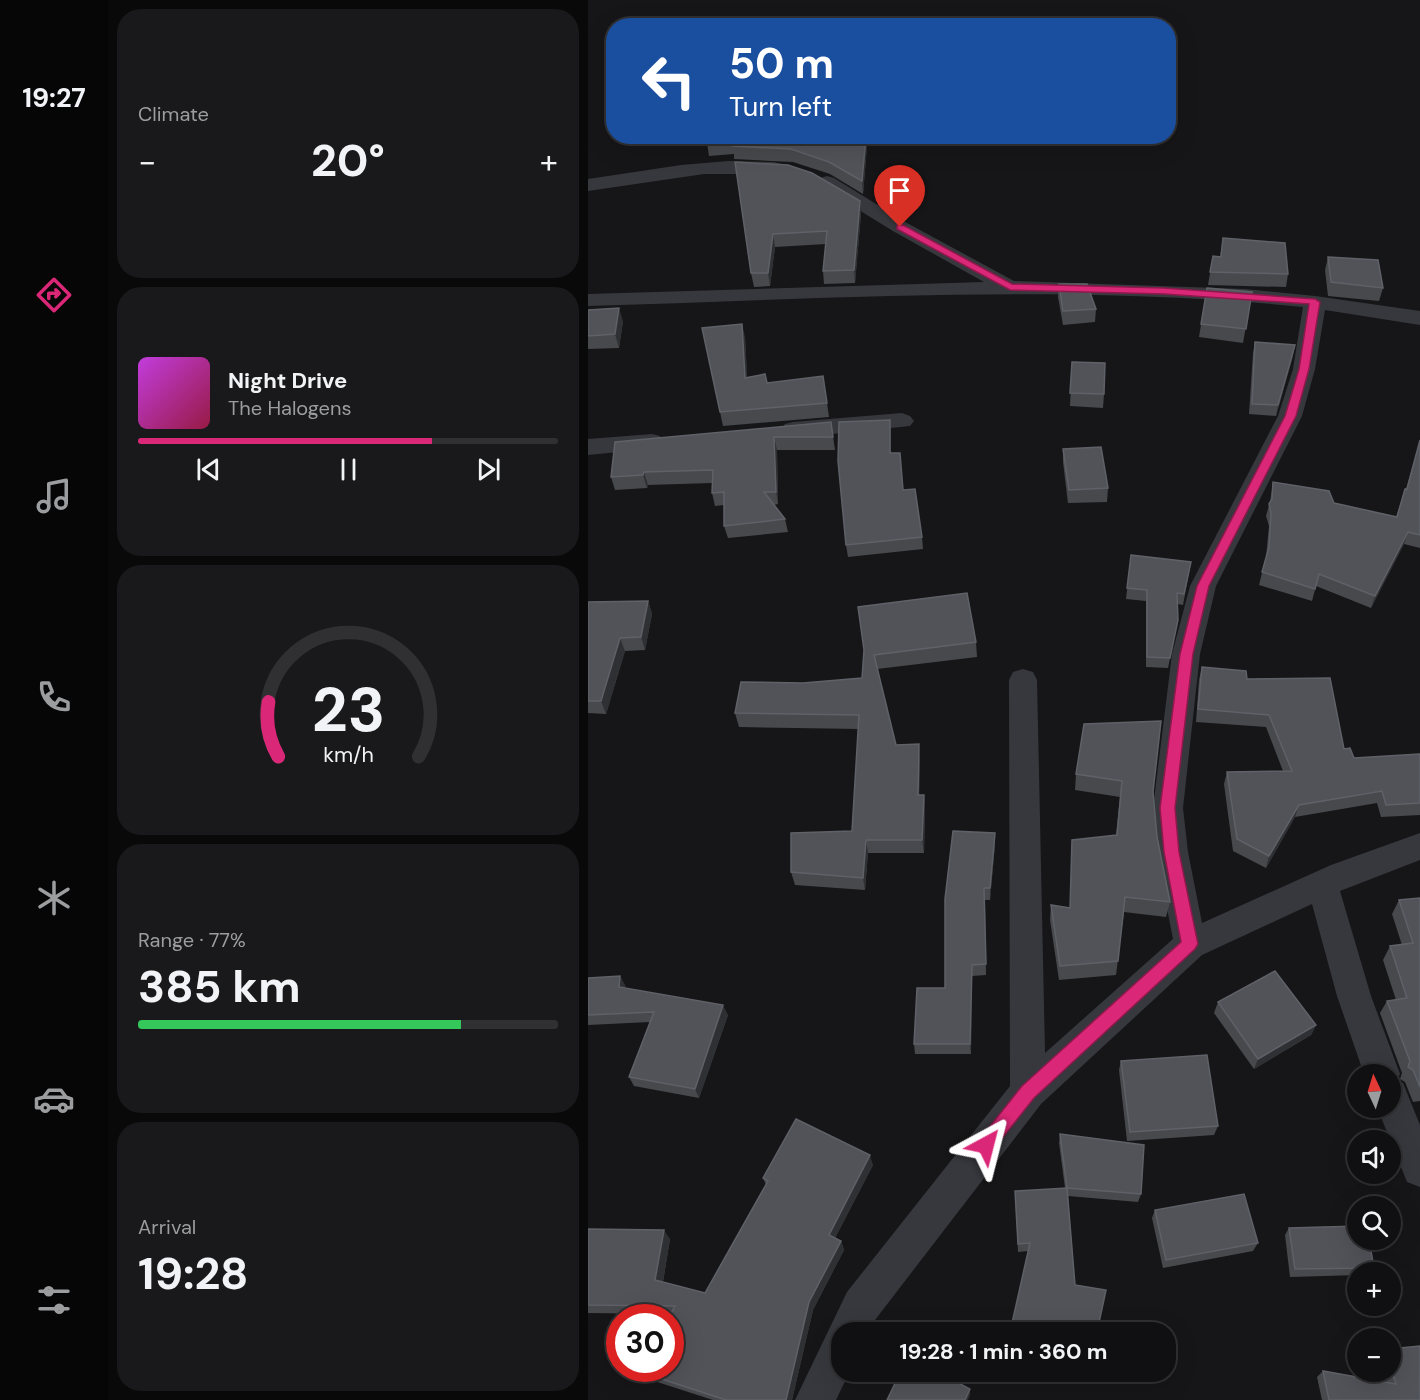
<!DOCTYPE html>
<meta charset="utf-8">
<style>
:root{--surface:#101012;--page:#19191b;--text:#f1f3f6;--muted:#9c9d9f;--line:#303032;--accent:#db2777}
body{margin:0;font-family:"DM Sans",sans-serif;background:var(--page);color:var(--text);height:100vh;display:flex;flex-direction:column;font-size:22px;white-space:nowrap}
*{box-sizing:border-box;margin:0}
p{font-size:20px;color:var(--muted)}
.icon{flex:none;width:33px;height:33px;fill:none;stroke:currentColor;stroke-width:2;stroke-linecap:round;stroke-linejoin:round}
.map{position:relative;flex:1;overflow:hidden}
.panel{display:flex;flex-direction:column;gap:9px;padding:9px;background:#09090a;width:480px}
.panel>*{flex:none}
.top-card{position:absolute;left:18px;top:18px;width:570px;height:126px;border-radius:24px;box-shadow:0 6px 24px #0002,0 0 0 2px var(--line);background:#1a4fa0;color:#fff;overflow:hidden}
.needle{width:39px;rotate:356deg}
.fabs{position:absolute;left:759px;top:1064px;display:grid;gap:12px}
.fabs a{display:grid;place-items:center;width:54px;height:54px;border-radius:50%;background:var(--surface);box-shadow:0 6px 24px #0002,0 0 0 2px var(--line);font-size:30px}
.speed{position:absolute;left:18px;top:1304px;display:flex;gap:12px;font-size:30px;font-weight:700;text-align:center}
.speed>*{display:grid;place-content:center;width:78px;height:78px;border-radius:50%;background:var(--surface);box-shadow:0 6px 24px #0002,0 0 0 2px var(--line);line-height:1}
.speed .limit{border:9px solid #d22;background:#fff;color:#111}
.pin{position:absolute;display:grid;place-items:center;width:51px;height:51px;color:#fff;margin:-62px -26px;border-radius:50% 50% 50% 0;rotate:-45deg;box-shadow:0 0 6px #0007}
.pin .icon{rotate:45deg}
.me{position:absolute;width:66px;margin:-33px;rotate:38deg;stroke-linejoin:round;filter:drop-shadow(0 0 4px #0008)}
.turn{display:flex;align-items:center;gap:21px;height:126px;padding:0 24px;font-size:27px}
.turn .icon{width:78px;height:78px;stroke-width:2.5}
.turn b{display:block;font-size:42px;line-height:51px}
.big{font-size:45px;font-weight:700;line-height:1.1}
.panel .widget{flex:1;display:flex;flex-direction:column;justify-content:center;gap:9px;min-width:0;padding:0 21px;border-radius:24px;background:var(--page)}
.panel .dial{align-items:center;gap:0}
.dial svg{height:156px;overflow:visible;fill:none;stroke:var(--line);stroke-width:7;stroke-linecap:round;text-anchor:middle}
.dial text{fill:var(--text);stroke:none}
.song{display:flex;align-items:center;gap:18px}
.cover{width:72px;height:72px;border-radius:9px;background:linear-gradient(135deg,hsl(290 70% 55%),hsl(340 70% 35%))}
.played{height:6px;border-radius:3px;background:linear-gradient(90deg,var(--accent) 70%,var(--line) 70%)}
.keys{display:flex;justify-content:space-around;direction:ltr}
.heat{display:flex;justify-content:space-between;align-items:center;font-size:33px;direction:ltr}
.charge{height:9px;border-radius:4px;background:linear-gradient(90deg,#34c759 77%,var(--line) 0)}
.trip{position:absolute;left:243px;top:1322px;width:345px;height:60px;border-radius:24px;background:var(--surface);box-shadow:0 6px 24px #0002,0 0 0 2px var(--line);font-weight:700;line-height:60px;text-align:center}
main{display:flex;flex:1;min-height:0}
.tabs{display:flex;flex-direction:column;width:108px;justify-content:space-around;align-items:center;background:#060607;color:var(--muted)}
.tabs .icon{width:42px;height:42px}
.tabs .on{color:var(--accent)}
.tabs b{font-size:27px;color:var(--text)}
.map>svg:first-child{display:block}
</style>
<main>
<nav class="tabs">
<b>19:27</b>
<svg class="icon on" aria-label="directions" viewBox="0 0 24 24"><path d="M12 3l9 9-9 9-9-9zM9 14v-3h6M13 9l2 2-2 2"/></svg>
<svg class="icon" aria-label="music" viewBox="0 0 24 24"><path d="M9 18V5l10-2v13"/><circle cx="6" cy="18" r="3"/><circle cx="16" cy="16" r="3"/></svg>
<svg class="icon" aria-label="phone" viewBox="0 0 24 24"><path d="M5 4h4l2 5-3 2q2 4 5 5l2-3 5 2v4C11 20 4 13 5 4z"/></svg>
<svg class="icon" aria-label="climate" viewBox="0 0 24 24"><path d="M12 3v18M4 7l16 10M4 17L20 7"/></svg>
<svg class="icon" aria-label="car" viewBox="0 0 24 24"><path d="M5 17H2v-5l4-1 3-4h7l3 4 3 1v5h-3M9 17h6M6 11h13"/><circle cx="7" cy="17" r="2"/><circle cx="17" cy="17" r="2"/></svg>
<svg class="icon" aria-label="filters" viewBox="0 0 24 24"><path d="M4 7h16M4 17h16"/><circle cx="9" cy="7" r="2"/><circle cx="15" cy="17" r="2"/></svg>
</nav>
<section class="panel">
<div class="widget"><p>Climate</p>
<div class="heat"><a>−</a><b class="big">20°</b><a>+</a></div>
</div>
<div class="widget">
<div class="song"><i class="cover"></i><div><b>Night Drive</b><p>The Halogens</p></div></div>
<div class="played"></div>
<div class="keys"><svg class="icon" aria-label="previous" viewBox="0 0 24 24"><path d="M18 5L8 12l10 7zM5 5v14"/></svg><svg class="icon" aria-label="pause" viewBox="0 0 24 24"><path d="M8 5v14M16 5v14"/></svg><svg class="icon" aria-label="next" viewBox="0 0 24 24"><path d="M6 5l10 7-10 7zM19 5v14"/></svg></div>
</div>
<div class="widget dial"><svg viewBox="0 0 100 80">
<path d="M14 69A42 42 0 1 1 86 69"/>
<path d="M14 69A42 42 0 0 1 9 41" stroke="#db2777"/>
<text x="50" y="56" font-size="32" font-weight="700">23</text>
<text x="50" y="72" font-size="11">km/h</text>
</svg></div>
<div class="widget"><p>Range · 77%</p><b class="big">385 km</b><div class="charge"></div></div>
<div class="widget"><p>Arrival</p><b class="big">19:28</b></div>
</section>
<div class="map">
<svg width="832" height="1400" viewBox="0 0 832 1400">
<rect width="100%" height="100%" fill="#161618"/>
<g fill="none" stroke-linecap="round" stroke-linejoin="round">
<g fill="#37383d" fill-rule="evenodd">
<path d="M140,161l46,1 7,2 3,4 -3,4 -7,2h-70l-116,17v-12l93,-14z"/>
<path d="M239,176l7,2 73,45 107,58 231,8 70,7 105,15v14l-95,-15 -10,59 -13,47 -86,170 -16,68 -17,154 5,44 14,71 129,-58 89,-32v27l-80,31 31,105 29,78 -3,6 6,3 17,42v62l-13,-5 -30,-75h13v-33h-26l-27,-78 -25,-92 -110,51 -161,149 -166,216 -6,12h-27v39h8l-14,29h-41l52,-108 163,-206 -1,-406 4,-8 10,-3 10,3 4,8 8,373 128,-114 -17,-87 -3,-44 19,-154 18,-68 88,-170 15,-47 10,-62c-237,-24 -477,-8 -715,-1v-12l396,-12 -91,-51 -73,-45 -3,-4 3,-4z"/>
<path d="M314,413l8,3 4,5 -4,5 -117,12 -8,-2 -4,-6 4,-6 8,-2z"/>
<path d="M64,434l8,2 4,6 -4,6 -72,7v-16z"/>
</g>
</g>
<g fill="#47494d">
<path d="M119,136h159l1,10 -4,48 -33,-20 -37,-12 -59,-3v-5l-25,2 -2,-13z"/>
<path d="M200,165l73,49 -6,69 -31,1 -1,-13 3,-27 -51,3 -5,39 -16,1 -3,-14z"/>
<path d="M635,238l65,36 -2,13 -78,-2 5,-29 7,1z"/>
<path d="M740,257l55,31 -4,13 -51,-5 -3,-26z"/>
<path d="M471,284l37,25 -1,13 -32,3 -5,-28z"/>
<path d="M619,288l45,4 -9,51 -44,-6z"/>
<path d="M0,310l35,11 -4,27 -31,1z"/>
<path d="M114,328l43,9 2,40 80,26 2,14 -106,9z"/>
<path d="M667,342l38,14 -17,60 -27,-2 4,-61z"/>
<path d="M484,362l32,32 -1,14 -33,-2z"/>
<path d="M243,422l4,28h-58l1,54 -4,1 11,14 3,13 -60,6 -4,-12v-21l-9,1 -3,-13v-10l-64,2 -1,3 -32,2 -4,-13z"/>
<path d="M303,432v21l12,37 19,47 1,12 -75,8 -2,-12z"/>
<path d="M832,440v108l-16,-4 -33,64 -55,-22 -4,15 -53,-16 7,-28 3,-31 -3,-10 4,-14 3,-20 61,21 62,14 9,-28h1z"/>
<path d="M475,449l45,39 -1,14 -39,1 -5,-41z"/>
<path d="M543,555l60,7 -8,43 -5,-1 -2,26 -8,38 -22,-1v-66l-20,-2z"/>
<path d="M60,601l4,13 -7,36 -20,1 -19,63 -18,-1v-111z"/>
<path d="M388,642l1,15 -100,12 19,76 24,13 -1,37h5l1,13 -1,45h-56l-3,37 -70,-5 -4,-13 61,-41 7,-102 -120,-2 -4,-14 68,-30 59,-5 2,-28z"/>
<path d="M614,667l45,12 97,70 10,9 66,-4v61l-39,2 -4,-14 -82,14 -29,51 -33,-17 -9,-67 3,-12 56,-1 -17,-44 -70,-5 3,-42z"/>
<path d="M496,724l69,68 4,45 13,65 -4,15 -42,-5 -8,63 -57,5 -9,-60 1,-15 19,3 2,-68 44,-5 4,-38 -45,-7 1,-16z"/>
<path d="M407,845l-5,55h-5l1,75 -14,1 -1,78h-56l-1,-10 31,-56z"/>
<path d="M832,898v203l-7,1 -8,-20 -5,-3 2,-6 -22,-60 7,-12 9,-1 -13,-40 7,-14 12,-1 -10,-31 7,-14z"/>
<path d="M32,976l6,12 102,27 -29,83 -65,-12 -5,-9 21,-55 -62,3v-47z"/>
<path d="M630,1002l98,23 -5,10 -57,34 -40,-56z"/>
<path d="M533,1061l97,65 -4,9 -87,6 -8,-71z"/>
<path d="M472,1134l81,60 -3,8 -70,-6 7,89 22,47 -69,-81 -10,1 -3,-61 50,-3 -6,-45z"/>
<path d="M285,1165l-38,73 6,3 3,9 -31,60 -21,90h-79l-68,-22 -8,-7 33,-57 -82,-1v-84l82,10 -7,43 42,11 61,-108 -3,-7z"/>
<path d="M567,1210l103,33 -5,8 -90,17 -11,-50z"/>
<path d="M701,1228l85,40 -4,4h-12v3l-68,2 -5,-42z"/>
<path d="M802,1349l30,51h-98l-5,-23 6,-6 64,11 -4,-11h7z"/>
<path d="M491,1371h10l-1,3z"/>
</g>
<g fill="#2f3033">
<path d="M278,136l1,10 -4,48 -1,-13z"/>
<path d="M272,201l1,13 -6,69 -1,-13z"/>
<path d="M185,234l2,13 -5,39 -2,-13z"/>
<path d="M31,308l4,13 -4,27 -4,-14z"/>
<path d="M154,324l3,13 3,54 -3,-13z"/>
<path d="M707,345l-2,11 -17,60 2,-11z"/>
<path d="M302,420l1,12v34l-1,-13z"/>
<path d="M186,437l3,13 1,54 -2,-12z"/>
<path d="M56,472l4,13 -1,3 -4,-13z"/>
<path d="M820,532l-4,12 -33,64 4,-12z"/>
<path d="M60,601l4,13 -7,36 -4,-13z"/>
<path d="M32,638l5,13 -19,63 -5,-13z"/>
<path d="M331,744l1,14 -1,50 -1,-13z"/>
<path d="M336,795l1,13 -1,45 -2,-13z"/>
<path d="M711,805l-4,12 -29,51 3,-12z"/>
<path d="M407,833v12l-5,55v-12z"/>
<path d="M278,840l2,13 -3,37 -2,-12z"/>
<path d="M384,965v11l-1,78 -1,-10z"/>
<path d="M32,976l6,11 -2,11 -5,-11z"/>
<path d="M135,1005l5,10 -29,83 -4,-9z"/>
<path d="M728,1025l-5,10 -57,34 4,-10z"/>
<path d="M282,1155l3,10 -41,79 -3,-9z"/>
<path d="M76,1230l6,9 -8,49 -7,-8z"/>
<path d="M253,1241l3,9 -31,60 -21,90h-6l23,-98z"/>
<path d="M382,1389v6l-2,5h-3z"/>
</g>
<g fill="#525359" stroke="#5f6168" stroke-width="1.5">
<path d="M119,136h159l-4,45 -33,-19 -38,-13 -59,-3 -1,-4 -24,1z"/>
<path d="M147,162l53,3 24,8 48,28 -6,69 -31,1 4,-40 -54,3 -5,39h-17z"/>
<path d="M635,238l62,5 3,31 -78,-2 3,-16 8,1z"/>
<path d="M740,257l50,3 5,28 -52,-6z"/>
<path d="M471,284h28l9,25 -33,2z"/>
<path d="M619,288l45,4 -6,37 -45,-5z"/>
<path d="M31,308l-4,26 -27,2v-26z"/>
<path d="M154,324l3,54 20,-4 2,9 56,-7 4,27 -107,9 -18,-84z"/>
<path d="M667,342l40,3 -17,60 -26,-1z"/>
<path d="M484,362l33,1 -1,31 -34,-1z"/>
<path d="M302,420v33h10l3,37 12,-1 7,48 -76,8 -8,-84 1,-39z"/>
<path d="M243,422l2,15h-59l2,55h-12l21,27 -61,7v-34l-12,1 1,-23 -69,2 -1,3 -32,2 4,-35z"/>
<path d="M832,440v95l-12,-3 -33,64 -56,-22 -4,15 -53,-17 7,-25 2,-34 -2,-9 3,-5 1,-17 56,9 5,12 63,14 8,-28h2z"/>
<path d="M513,447l7,41 -39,2 -6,-41z"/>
<path d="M543,555l60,7 -7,32 -7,-1 1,27 -8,38 -23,-1v-67l-20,-2z"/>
<path d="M379,593l9,49 -102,13 22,90 23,-1 -1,51h6l-2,45h-56l-3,38 -72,-6v-39l61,-2 7,-116 -124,-2 6,-31 62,1 59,-5 2,-28 -6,-43z"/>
<path d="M60,601l-7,36 -21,1 -19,63h-13v-99z"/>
<path d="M614,667l44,4 1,8 83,-1 14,71 6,-1 4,10 66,-4v49l-34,2 -4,-14 -83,14 -30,51 -32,-17 -10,-67 65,-1 -23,-56 -71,-6z"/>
<path d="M573,721l-8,71 4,45 13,65 -45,-5 -7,64 -58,5 -9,-61 19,3 2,-68 45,-5 5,-54 -46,-7 8,-50z"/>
<path d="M365,831l42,2 -5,55h-6l2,76 -14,1 -2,79h-56l3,-56h28v-89z"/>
<path d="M832,898v189l-7,-17 -5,-3 2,-6 -23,-60 20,-3 -17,-52 23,-3 -14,-43z"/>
<path d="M687,971l41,54 -58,34 -40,-57z"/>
<path d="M32,976l-1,11 104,18 -28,84 -66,-12 25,-65 -66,3v-37z"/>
<path d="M619,1055l11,71 -88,6 -9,-71z"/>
<path d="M208,1119l74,36 -41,80 12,6 -32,61 -23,98h-60l-89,-29 2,-3h31v-51h-1l6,-11 -87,-1v-76l76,1 -9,50 50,13 63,-112 -5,-3z"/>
<path d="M472,1134l84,11 -3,49 -74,-6z"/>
<path d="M479,1188l8,97 31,5 -9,42h-87l20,-89 -12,1 -3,-53z"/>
<path d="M656,1194l14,49 -92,17 -11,-50z"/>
<path d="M770,1226v13h11l5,29 -79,1 -6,-41z"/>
<path d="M832,1346v54h-91l-6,-29 73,13 -6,-18v-17z"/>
<path d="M313,1371h35l34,18 -5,11h-78z"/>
</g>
<path fill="#db2777" stroke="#8e194d" stroke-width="1.5" d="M309,225h6l109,59 152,4 151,11 5,3 -11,67 -13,47 -87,170 -16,68 -18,154 4,44 19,92 -3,5 -161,149 -42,53 -6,3 -6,-3 -3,-6 3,-6 42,-53 159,-144 -17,-90 -4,-44 20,-154 17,-68 88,-170 14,-47 10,-65 -145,-10 -154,-4 -113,-61z"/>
</svg>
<div class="fabs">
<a><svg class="needle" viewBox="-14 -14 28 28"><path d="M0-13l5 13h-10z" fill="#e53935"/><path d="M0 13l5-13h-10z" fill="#9c9d9f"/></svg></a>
<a><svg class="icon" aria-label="sound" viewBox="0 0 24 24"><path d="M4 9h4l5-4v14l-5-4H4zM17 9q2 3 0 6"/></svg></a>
<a><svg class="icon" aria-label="search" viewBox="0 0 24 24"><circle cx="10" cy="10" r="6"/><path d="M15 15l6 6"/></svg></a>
<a>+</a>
<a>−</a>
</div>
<div class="speed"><div class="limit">30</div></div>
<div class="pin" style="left:312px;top:227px;background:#d93025"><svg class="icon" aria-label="arrive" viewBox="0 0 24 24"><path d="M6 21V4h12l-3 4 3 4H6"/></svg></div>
<svg class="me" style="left:398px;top:1145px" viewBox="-20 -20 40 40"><path d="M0-17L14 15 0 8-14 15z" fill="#db2777" stroke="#fff" stroke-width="4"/></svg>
<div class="trip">19:28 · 1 min · 360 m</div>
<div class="top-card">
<div class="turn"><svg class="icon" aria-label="left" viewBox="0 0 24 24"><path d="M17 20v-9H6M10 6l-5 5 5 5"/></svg><div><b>50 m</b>Turn left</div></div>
</div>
</div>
</main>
